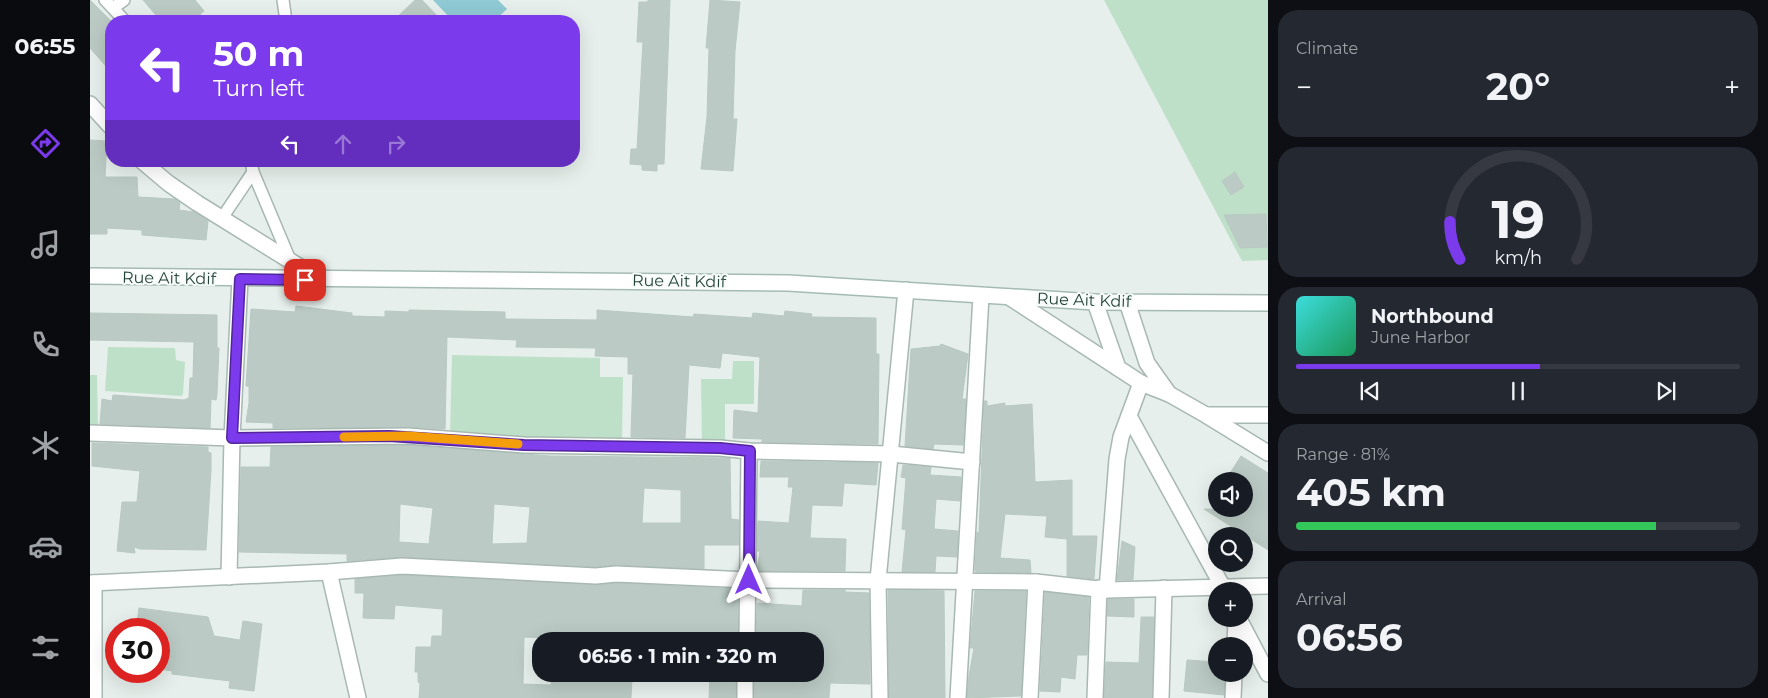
<!DOCTYPE html>
<meta charset="utf-8">
<style>
:root{--surface:#171b24;--page:#242831;--text:#f1f3f6;--muted:#9ea1a6;--line:#363941;--accent:#7c3aed}
body{margin:0;font-family:Montserrat,sans-serif;background:var(--page);color:var(--text);height:100vh;display:flex;flex-direction:column;font-size:19px;white-space:nowrap}
*{box-sizing:border-box;margin:0}
p{font-size:16px;color:var(--muted)}
.icon{flex:none;width:28px;height:28px;fill:none;stroke:currentColor;stroke-width:2;stroke-linecap:round;stroke-linejoin:round}
.map{position:relative;flex:1;overflow:hidden}
.sheet{display:flex;flex-direction:column;gap:10px;padding:10px;background:#0d0f14;width:500px}
.sheet>*{flex:none}
.banner{position:absolute;left:15px;top:15px;width:475px;height:152px;border-radius:20px;box-shadow:0 5px 20px #0002;background:#7c3aed;color:#fff;overflow:hidden}
.buttons{position:absolute;left:1118px;top:472px;display:grid;gap:10px}
.buttons a{display:grid;place-items:center;width:45px;height:45px;border-radius:50%;background:var(--surface);box-shadow:0 5px 20px #0002;font-size:25px}
.speed{position:absolute;left:15px;top:618px;display:flex;gap:10px;font-size:25px;font-weight:700;text-align:center}
.speed>*{display:grid;place-content:center;width:65px;height:65px;border-radius:50%;background:var(--surface);box-shadow:0 5px 20px #0002;line-height:1}
.speed .limit{border:8px solid #d22;background:#fff;color:#111}
.pin{position:absolute;display:grid;place-items:center;width:42px;height:42px;color:#fff;margin:-21px;border-radius:10px;box-shadow:0 2px 8px #0006}
.me{position:absolute;width:55px;margin:-28px;rotate:0deg;stroke-linejoin:round;filter:drop-shadow(0 0 4px #0008)}
.turn{display:flex;align-items:center;gap:18px;height:105px;padding:0 25px;font-size:22px}
.turn .icon{width:65px;height:65px;stroke-width:2.5}
.turn b{display:block;font-size:35px;line-height:42px}
.lanes{display:flex;align-items:center;height:48px;padding:0 25px;background:#0003;justify-content:center;gap:25px;direction:ltr}
.lanes .off{opacity:.35}
.big{font-size:38px;font-weight:700;line-height:1.1}
.sheet .card{flex:1;display:flex;flex-direction:column;justify-content:center;gap:8px;min-width:0;padding:0 18px;border-radius:20px;background:var(--page)}
.sheet .dial{align-items:center;gap:0}
.dial svg{height:130px;overflow:visible;fill:none;stroke:var(--line);stroke-width:7;stroke-linecap:round;text-anchor:middle}
.dial text{fill:var(--text);stroke:none}
.song{display:flex;align-items:center;gap:15px}
.cover{width:60px;height:60px;border-radius:8px;background:linear-gradient(135deg,hsl(180 70% 55%),hsl(150 70% 35%))}
.played{height:5px;border-radius:2px;background:linear-gradient(90deg,var(--accent) 55%,var(--line) 55%)}
.keys{display:flex;justify-content:space-around;direction:ltr}
.heat{display:flex;justify-content:space-between;align-items:center;font-size:28px;direction:ltr}
.charge{height:8px;border-radius:4px;background:linear-gradient(90deg,#34c759 81%,var(--line) 0)}
.trip{position:absolute;left:442px;top:632px;width:292px;height:50px;border-radius:20px;background:var(--surface);box-shadow:0 5px 20px #0002;font-weight:700;line-height:50px;text-align:center}
main{display:flex;flex:1;min-height:0}
.dock{display:flex;flex-direction:column;width:90px;justify-content:space-around;align-items:center;background:#090b0e;color:var(--muted)}
.dock .icon{width:35px;height:35px}
.dock .on{color:var(--accent)}
.dock b{font-size:22px;color:var(--text)}
.map>svg:first-child{display:block}
</style>
<main>
<nav class="dock">
<b>06:55</b>
<svg class="icon on" aria-label="directions" viewBox="0 0 24 24"><path d="M12 3l9 9-9 9-9-9zM9 14v-3h6M13 9l2 2-2 2"/></svg>
<svg class="icon" aria-label="music" viewBox="0 0 24 24"><path d="M9 18V5l10-2v13"/><circle cx="6" cy="18" r="3"/><circle cx="16" cy="16" r="3"/></svg>
<svg class="icon" aria-label="phone" viewBox="0 0 24 24"><path d="M5 4h4l2 5-3 2q2 4 5 5l2-3 5 2v4C11 20 4 13 5 4z"/></svg>
<svg class="icon" aria-label="climate" viewBox="0 0 24 24"><path d="M12 3v18M4 7l16 10M4 17L20 7"/></svg>
<svg class="icon" aria-label="car" viewBox="0 0 24 24"><path d="M5 17H2v-5l4-1 3-4h7l3 4 3 1v5h-3M9 17h6M6 11h13"/><circle cx="7" cy="17" r="2"/><circle cx="17" cy="17" r="2"/></svg>
<svg class="icon" aria-label="filters" viewBox="0 0 24 24"><path d="M4 7h16M4 17h16"/><circle cx="9" cy="7" r="2"/><circle cx="15" cy="17" r="2"/></svg>
</nav>
<div class="map">
<svg width="1178" height="698" viewBox="0 0 1178 698">
<rect width="100%" height="100%" fill="#e6efeb"/>
<g fill="#bfe0c8">
<path d="M1014,0h164v260l-26,1z"/>
<path d="M18,347l67,1 1,12 9,2 -2,32 -2,2 -76,-5z"/>
<path d="M362,355l148,3v19h23l-1,62 -172,-4z"/>
<path d="M643,361h21v43h-29v40h-23l-1,-65h31z"/>
<path d="M0,375h7l1,51h-8z"/>
</g>
<path fill="#8ec9d4" d="M343,0h65l9,9 -13,12h-41z"/>
<g fill="#bbcac4" stroke="#b8c9c2" fill-rule="evenodd">
<path d="M0,0l21,21v51l-21,-24z"/>
<path d="M53,0h52l9,11 -4,3 7,7h-46z"/>
<path d="M325,0h7l20,21h-49z"/>
<path d="M558,0h22l-6,164h-7v7l-15,-1v-5l-12,-1 1,-15h6l6,-107h-6l2,-40h9z"/>
<path d="M620,0l30,2 -5,49 -2,68h4l-4,52 -32,-2 6,-52 2,-69h-3z"/>
<path d="M0,140l17,1 -2,36h32l1,20 37,2 5,4 -1,7 15,2 14,9 -2,19 -64,-5v-5l-35,-2v6h-17z"/>
<path d="M1145,172l9,15 -13,8 -9,-14z"/>
<path d="M1176,214l1,33 -27,1 -16,-33z"/>
<path d="M206,306l56,7v3l33,1v-6l24,1v-2l96,2v7l92,1v-10l96,7 1,-3 58,4 1,-5 31,3 1,-5 27,3 -1,3 65,1v36h3l-1,90 -116,-2v-3l-29,-1 1,-28 24,3 2,-56 -38,-4 -2,15 -31,-3 -4,73 -54,-1 2,-63h-5v-17l-33,-1 1,-8 -80,-1 1,-7 -70,-3 -2,92 -37,-2 -135,1v-5l-27,-1 3,-19v-17h-3l5,-77 44,3z"/>
<path d="M0,313l127,2v33h2l-2,46 -1,6 -5,-1 -1,29 -110,-4 2,-25 10,2 1,-6 71,5 5,-2 1,-20h3l1,-36 -104,-2z"/>
<path d="M851,344l27,10 -6,45h4l-3,46 -29,-1 -1,5 -28,-3 6,-97 29,-3z"/>
<path d="M894,401h3v5l18,-3v3l27,-2 3,78 37,-2v56h25l-3,43 -27,-3v-37l-22,-2 2,-21 -42,-2 -5,44 30,2 1,13 -55,-1 -1,-2 2,-38 2,1z"/>
<path d="M2,443l116,4v5l3,1v17l-5,80 -66,-1 -6,-2 1,6 -18,-2 5,-49h15l3,-31 -48,-5z"/>
<path d="M318,445l142,11 180,2 1,61 8,1v25h-35v24l-88,-4 -20,2 -194,-10 -55,4v-7l-108,-2 2,-85h29l1,-20zM554,488l37,2v33h-39zM310,504l33,4 -4,36 -30,-2zM404,504l36,3 -3,36 -35,1z"/>
<path d="M1151,456l27,17v77l-64,-41h40v-28h-19z"/>
<path d="M671,461l117,2 -2,22 -32,-2 -2,23 -30,-1 -2,33 36,1 -1,32h-88l3,-20h-3l1,-30 31,2 4,-36h-5l1,-10h-29z"/>
<path d="M813,465l28,2 -1,8 31,2 -1,24 -24,-2 -2,30 24,2 -1,26 -21,-1 -1,16h-33l4,-42 -4,-1 4,-51 -5,-1z"/>
<path d="M1032,541l13,6 -2,33h-16z"/>
<path d="M312,575l194,10 20,-2 122,6v52l-73,-3v3h-89v-2l-52,-2 -1,47 28,1 1,-11h77v5h3l-1,19h-212l1,-15 -2,-1v-10h-3l1,-25h15l1,-11h10l1,-27 -48,-4 -1,14 -31,-1 1,-25h-9v-14z"/>
<path d="M713,590h42v2l24,1 1,91 -40,-1 -1,15h-75v-24h62v-33h-60l1,-38 45,3z"/>
<path d="M798,590l56,1 1,107h-56z"/>
<path d="M885,591h51l-5,105 -54,2 2,-22 5,-28h-4z"/>
<path d="M955,592l44,5 -2,58h-10l-2,24 -14,-2 -1,15 -20,-1z"/>
<path d="M1018,599h26v18l-27,-1z"/>
<path d="M49,608l69,9 6,19 26,4 3,-19 19,3 -8,67 -25,-3 1,-7 -58,-7v-3l-13,-2v-40h-23z"/>
<path d="M1051,617h13l-2,81h-48l2,-36 33,1z"/>
<path d="M1097,660l29,2v12h9l-1,21 -40,-4z"/>
<path d="M620,674h26v24h-27z"/>
</g>
<g fill="none" stroke-linecap="round" stroke-linejoin="round">
<defs>
<g id="lane">
<path d="M15,0l20,21"/>
<path d="M193,0l3,21"/>
<path d="M23,8l11,-8"/>
<path d="M161,161l2,11 37,88"/>
<path d="M132,218l31,-46"/>
</g>
<g id="street">
<path d="M0,104l21,23"/>
<path d="M52,161l26,22 29,20 124,77"/>
<path d="M919,297l109,71"/>
<path d="M1005,302l23,66 23,15 28,11 37,21 62,38"/>
<path d="M1037,302l20,61 22,31"/>
<path d="M1117,415h61"/>
<path d="M1039,416l96,175"/>
<path d="M0,433l142,5 176,-2 116,9 196,3 29,3 142,3 81,8"/>
<path d="M239,572l29,126"/>
<path d="M139,577l3,-139 8,-159"/>
<path d="M0,583l239,-11 73,-6 194,10 20,-2 133,6 287,2 71,8 161,-4"/>
<path d="M1017,590l10,-131 4,-22 20,-54"/>
<path d="M1149,619l29,55"/>
<path d="M657,641l2,-190"/>
<path d="M1145,646l1,-27"/>
<path d="M4,698v-115"/>
<path d="M655,698v-24"/>
<path d="M790,698l-2,-118 28,-290"/>
<path d="M868,698l23,-402"/>
<path d="M940,698l6,-116"/>
<path d="M1005,698l4,-110"/>
<path d="M1071,698l3,-110"/>
<path d="M1143,698l1,-24"/>
</g>
<path id="secondary" d="M0,276l698,7 307,19 173,1"/>
</defs>
<use href="#lane" stroke="#a8b8b2" stroke-width="14"/>
<use href="#street" stroke="#a8b8b2" stroke-width="18"/>
<use href="#secondary" stroke="#a4bbb3" stroke-width="18"/>
<use href="#lane" stroke="#fff" stroke-width="11"/>
<use href="#street" stroke="#fff" stroke-width="15"/>
<use href="#secondary" stroke="#fff" stroke-width="15"/>
</g>
<g fill="none" stroke-linecap="round" stroke-linejoin="round">
<defs>
<path id="route" d="M215,280l-65,-1 -8,159 157,-2 135,9 196,3 30,3 -1,129"/>
</defs>
<use href="#route" stroke="#51269a" stroke-width="12"/>
<use href="#route" stroke="#7c3aed" stroke-width="9"/>
<path stroke="#f59e0b" stroke-width="9" d="M254,437l64,-1 110,8"/>
</g>
<g text-anchor="middle" dominant-baseline="central" stroke-width="4" stroke-linejoin="round" paint-order="stroke">
<g font-size="16" fill="#24423a" stroke="#f7fbf9">
<text transform="translate(79 278) rotate(1)">Rue Ait Kdif</text>
<text transform="translate(589 281) rotate(1)">Rue Ait Kdif</text>
<text transform="translate(994 300) rotate(2)">Rue Ait Kdif</text>
</g>
</g>
</svg>
<div class="buttons">
<a><svg class="icon" aria-label="sound" viewBox="0 0 24 24"><path d="M4 9h4l5-4v14l-5-4H4zM17 9q2 3 0 6"/></svg></a>
<a><svg class="icon" aria-label="search" viewBox="0 0 24 24"><circle cx="10" cy="10" r="6"/><path d="M15 15l6 6"/></svg></a>
<a>+</a>
<a>−</a>
</div>
<div class="speed"><div class="limit">30</div></div>
<div class="pin" style="left:215px;top:280px;background:#d93025"><svg class="icon" aria-label="arrive" viewBox="0 0 24 24"><path d="M6 21V4h12l-3 4 3 4H6"/></svg></div>
<svg class="me" style="left:659px;top:580px" viewBox="-20 -20 40 40"><path d="M0-17L14 15 0 8-14 15z" fill="#7c3aed" stroke="#fff" stroke-width="4"/></svg>
<div class="trip">06:56 · 1 min · 320 m</div>
<div class="banner">
<div class="turn"><svg class="icon" aria-label="left" viewBox="0 0 24 24"><path d="M17 20v-9H6M10 6l-5 5 5 5"/></svg><div><b>50 m</b>Turn left</div></div>
<div class="lanes"><svg class="icon" aria-label="left" viewBox="0 0 24 24"><path d="M17 20v-9H6M10 6l-5 5 5 5"/></svg><svg class="icon off" aria-label="ahead" viewBox="0 0 24 24"><path d="M12 20V5M6 11l6-6 6 6"/></svg><svg class="icon off" aria-label="right" viewBox="0 0 24 24"><path d="M7 20v-9h11M14 6l5 5-5 5"/></svg></div>
</div>
</div>
<section class="sheet">
<div class="card"><p>Climate</p>
<div class="heat"><a>−</a><b class="big">20°</b><a>+</a></div>
</div>
<div class="card dial"><svg viewBox="0 0 100 80">
<path d="M14 69A42 42 0 1 1 86 69"/>
<path d="M14 69A42 42 0 0 1 8 46" stroke="#7c3aed"/>
<text x="50" y="56" font-size="32" font-weight="700">19</text>
<text x="50" y="72" font-size="11">km/h</text>
</svg></div>
<div class="card">
<div class="song"><i class="cover"></i><div><b>Northbound</b><p>June Harbor</p></div></div>
<div class="played"></div>
<div class="keys"><svg class="icon" aria-label="previous" viewBox="0 0 24 24"><path d="M18 5L8 12l10 7zM5 5v14"/></svg><svg class="icon" aria-label="pause" viewBox="0 0 24 24"><path d="M8 5v14M16 5v14"/></svg><svg class="icon" aria-label="next" viewBox="0 0 24 24"><path d="M6 5l10 7-10 7zM19 5v14"/></svg></div>
</div>
<div class="card"><p>Range · 81%</p><b class="big">405 km</b><div class="charge"></div></div>
<div class="card"><p>Arrival</p><b class="big">06:56</b></div>
</section>
</main>
